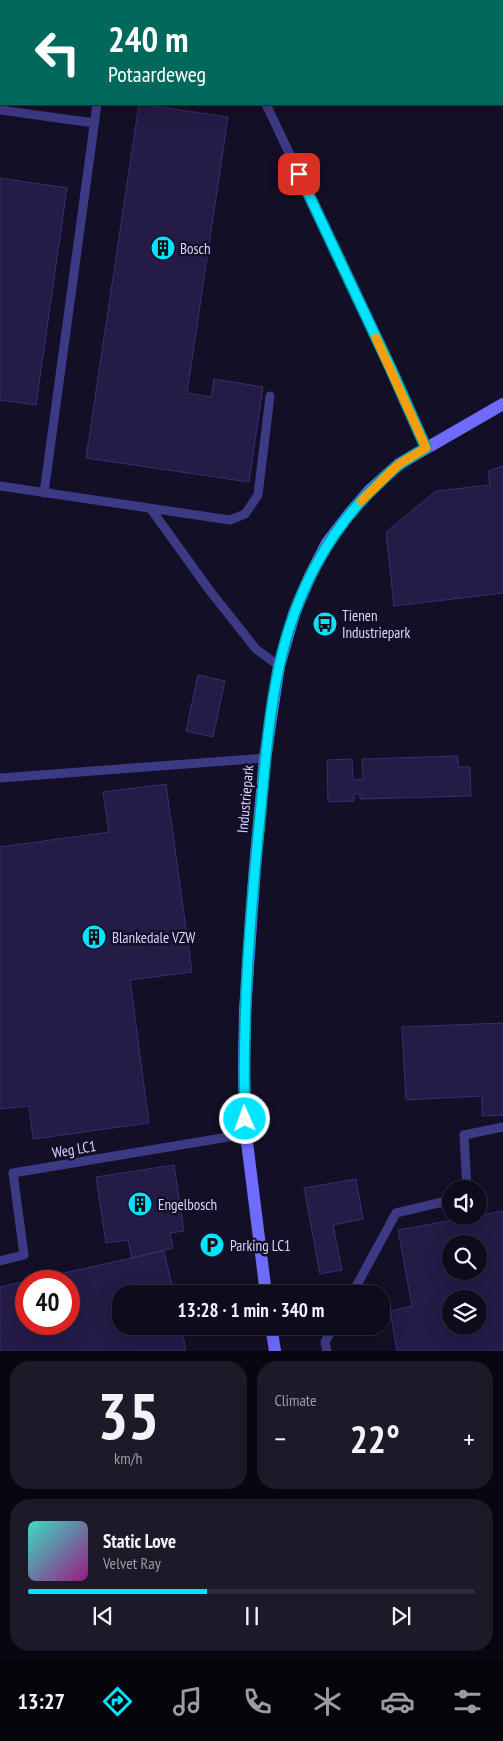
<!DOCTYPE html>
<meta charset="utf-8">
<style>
:root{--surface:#0e0b1c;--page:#1c1929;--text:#f1f3f6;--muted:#9b9ba3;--line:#2e2b3b;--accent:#00e5ff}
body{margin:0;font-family:"PT Sans Narrow",sans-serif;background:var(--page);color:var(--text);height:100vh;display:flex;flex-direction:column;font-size:19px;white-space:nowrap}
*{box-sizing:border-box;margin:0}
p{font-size:16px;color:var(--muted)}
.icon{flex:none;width:28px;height:28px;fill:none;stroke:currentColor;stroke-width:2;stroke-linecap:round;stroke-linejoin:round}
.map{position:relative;height:1351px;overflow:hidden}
.side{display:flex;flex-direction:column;gap:10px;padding:10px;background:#08060f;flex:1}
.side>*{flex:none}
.top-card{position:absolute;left:0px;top:0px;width:504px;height:105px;box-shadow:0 5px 20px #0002,0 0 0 1px var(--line);background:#00695c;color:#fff;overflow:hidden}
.fabs{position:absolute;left:442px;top:1180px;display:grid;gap:10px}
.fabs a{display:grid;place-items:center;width:45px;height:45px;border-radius:50%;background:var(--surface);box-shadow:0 5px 20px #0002,0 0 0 1px var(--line);font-size:25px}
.speed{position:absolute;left:15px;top:1270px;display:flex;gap:10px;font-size:25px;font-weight:700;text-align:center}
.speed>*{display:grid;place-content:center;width:65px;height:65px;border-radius:50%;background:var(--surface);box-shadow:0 5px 20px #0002,0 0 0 1px var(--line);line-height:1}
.speed .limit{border:8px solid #d22;background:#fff;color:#111}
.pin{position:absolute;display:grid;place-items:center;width:42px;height:42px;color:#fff;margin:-21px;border-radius:10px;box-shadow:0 2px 8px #0006}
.me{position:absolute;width:55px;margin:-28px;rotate:358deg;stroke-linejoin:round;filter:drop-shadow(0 0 4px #0008)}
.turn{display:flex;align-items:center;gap:18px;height:105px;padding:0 25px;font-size:22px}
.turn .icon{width:65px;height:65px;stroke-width:2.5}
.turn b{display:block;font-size:35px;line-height:42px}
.big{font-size:38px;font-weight:700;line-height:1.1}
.side .widget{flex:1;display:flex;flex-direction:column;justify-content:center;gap:8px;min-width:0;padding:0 18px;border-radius:20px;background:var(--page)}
.side .dial{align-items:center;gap:0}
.dial b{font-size:65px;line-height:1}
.song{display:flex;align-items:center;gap:15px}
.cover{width:60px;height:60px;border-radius:8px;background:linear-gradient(135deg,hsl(170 70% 55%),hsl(310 70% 35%))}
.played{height:5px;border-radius:2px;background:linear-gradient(90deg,var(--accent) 40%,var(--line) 40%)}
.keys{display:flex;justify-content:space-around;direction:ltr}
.heat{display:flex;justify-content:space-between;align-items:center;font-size:28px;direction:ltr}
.side .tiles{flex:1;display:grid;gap:10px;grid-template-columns:1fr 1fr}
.widget:last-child{grid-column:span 2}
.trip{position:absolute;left:112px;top:1285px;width:278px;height:50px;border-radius:20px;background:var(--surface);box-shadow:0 5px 20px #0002,0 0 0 1px var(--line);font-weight:700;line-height:50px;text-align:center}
.menu{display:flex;height:80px;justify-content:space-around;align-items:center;background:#06040b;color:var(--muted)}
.menu .icon{width:35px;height:35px}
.menu .selected{color:var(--accent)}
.menu b{font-size:22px;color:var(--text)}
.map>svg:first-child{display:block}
</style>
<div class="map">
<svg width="503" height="1351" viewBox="0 0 503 1351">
<rect width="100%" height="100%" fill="#130f26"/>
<g fill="#241b47" stroke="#3b2d73" fill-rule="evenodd">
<path d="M139,104l89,13 -41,276 24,4 3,-18 49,8 -14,95 -163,-24z"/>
<path d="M0,178l67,10 -31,217 -36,-5z"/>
<path d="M503,466v127l-109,13 -8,-74 50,-41 54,-6 -2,-14z"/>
<path d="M198,675l27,6 -12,56 -27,-6z"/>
<path d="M458,756v11h12l1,29 -111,3v-5h-6v7l-26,1 -1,-42 25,-1 1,21 10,-1 -1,-20z"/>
<path d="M166,784l26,188 -62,8 19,143 -116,16 -4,-33 -29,3v-262l109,-15 -6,-40z"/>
<path d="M503,1023v92l-21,1v-20l-76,4 -4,-73z"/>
<path d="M174,1165l10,66 -14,2 3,15 -41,10 -4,-18 -22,3 -10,-66z"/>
<path d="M356,1179l7,40 -30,6 9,45 -22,4 -16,-86z"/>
<path d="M503,1211v140h-106l-7,-40 22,-5 -14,-76zM451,1244h28v27h-28zM451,1299h28v27h-28z"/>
<path d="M164,1251l10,43h-53v32h60l5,25h-186v-64zM26,1281h43v43h-43z"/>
</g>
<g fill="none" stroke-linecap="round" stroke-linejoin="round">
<g stroke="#3d3a85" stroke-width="9">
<path d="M218,0v1"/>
<path d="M114,1v-1"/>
<path d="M266,104l125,265 35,79"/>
<path d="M0,110l94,13"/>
<path d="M0,486l230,34 15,-6 13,-19 12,-99"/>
<path d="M44,493l53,-389"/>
<path d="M151,509l59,82 46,58 23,17"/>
<path d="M0,778l265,-20"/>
<path d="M467,1189l-3,-54 39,-8"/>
<path d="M0,1261l24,-6 -11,-82 233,-39"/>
<path d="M352,1294l44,-81 55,-13"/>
<path d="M327,1351l-2,-9 9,-16"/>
</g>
<g stroke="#6f6bff" stroke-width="12">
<path d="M266,1294l-20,-160 -2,-62 1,-62 10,-143 10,-109 14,-92 16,-55 16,-37 16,-31 23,-30 20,-23 29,-26 104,-60"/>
<path d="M271,1326l4,25"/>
</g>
</g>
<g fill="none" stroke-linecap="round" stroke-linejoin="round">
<defs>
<path id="route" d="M245,1119c-3,-94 4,-189 13,-283 6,-56 9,-113 21,-169 15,-70 48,-137 102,-186 6,-6 12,-12 19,-17 9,-6 17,-11 26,-16l-35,-79 -92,-195"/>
</defs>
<use href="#route" stroke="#0095a6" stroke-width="12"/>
<use href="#route" stroke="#00e5ff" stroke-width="9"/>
<path stroke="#f59e0b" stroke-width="9" d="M361,501l38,-37 27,-16 -50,-110"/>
</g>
<defs>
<symbol id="building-disc" viewBox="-11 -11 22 22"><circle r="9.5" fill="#00e5ff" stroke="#130f26"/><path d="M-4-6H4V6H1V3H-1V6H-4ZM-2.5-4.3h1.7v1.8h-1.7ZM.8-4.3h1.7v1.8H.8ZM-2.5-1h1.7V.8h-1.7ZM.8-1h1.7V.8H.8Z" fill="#111"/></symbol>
<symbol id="bus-disc" viewBox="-11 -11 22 22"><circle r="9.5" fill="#00e5ff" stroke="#130f26"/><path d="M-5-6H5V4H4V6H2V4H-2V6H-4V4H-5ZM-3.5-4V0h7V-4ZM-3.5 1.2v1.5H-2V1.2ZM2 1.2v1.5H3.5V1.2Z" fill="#111"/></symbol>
<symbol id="parking-disc" viewBox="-11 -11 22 22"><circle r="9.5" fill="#00e5ff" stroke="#130f26"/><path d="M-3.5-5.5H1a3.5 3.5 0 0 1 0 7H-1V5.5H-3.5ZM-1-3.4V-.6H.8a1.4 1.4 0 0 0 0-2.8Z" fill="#111"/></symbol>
</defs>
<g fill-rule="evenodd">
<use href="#building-disc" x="149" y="234" width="28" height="28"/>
<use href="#bus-disc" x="311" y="610" width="28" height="28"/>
<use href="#building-disc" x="80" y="923" width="28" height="28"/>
<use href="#building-disc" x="126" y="1190" width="28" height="28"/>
<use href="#parking-disc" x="198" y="1231" width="28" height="28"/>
</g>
<g text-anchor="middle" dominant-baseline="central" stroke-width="5" stroke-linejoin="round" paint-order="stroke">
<g font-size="15" fill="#d9d4ff" stroke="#130f26" text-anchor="start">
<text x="180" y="248">Bosch</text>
<text x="342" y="615">Tienen<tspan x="342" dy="17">Industriepark</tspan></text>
<text x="112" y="937">Blankedale VZW</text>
<text x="158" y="1204">Engelbosch</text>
<text x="230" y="1245">Parking LC1</text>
</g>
<g font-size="15" fill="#d9d4ff" stroke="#130f26">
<text transform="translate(245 799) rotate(-85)">Industriepark</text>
<text transform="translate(74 1149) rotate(-9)">Weg LC1</text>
</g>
</g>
</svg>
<div class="fabs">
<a><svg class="icon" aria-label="sound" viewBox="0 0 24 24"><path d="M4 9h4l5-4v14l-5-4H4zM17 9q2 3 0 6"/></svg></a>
<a><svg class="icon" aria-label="search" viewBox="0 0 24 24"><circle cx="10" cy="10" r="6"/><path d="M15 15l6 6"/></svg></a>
<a><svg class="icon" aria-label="layers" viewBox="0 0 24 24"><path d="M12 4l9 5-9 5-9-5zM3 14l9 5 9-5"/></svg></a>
</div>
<div class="speed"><div class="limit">40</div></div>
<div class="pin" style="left:299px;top:174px;background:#d93025"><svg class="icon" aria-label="arrive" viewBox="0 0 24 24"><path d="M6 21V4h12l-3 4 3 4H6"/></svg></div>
<svg class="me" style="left:245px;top:1119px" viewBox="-20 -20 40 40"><circle r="17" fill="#00e5ff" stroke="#fff" stroke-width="3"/><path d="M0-11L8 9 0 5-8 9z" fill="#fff"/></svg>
<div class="trip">13:28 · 1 min · 340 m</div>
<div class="top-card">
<div class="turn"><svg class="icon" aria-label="left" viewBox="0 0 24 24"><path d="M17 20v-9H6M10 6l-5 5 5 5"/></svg><div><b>240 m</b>Potaardeweg</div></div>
</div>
</div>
<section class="side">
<div class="tiles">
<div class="widget dial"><b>35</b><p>km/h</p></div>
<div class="widget"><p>Climate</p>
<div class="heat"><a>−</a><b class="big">22°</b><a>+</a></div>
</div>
<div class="widget">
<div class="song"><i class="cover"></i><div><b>Static Love</b><p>Velvet Ray</p></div></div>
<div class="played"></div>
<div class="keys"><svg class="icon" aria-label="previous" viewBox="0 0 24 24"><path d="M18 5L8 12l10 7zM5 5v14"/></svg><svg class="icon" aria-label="pause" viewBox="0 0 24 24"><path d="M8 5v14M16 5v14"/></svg><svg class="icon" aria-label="next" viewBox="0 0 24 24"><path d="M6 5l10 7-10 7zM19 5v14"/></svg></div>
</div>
</div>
</section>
<nav class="menu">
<b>13:27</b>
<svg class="icon selected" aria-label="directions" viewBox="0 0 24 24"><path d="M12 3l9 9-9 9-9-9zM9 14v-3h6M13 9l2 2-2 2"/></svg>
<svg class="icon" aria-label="music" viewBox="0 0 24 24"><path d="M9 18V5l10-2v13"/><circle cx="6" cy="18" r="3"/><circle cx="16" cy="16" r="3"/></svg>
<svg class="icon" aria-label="phone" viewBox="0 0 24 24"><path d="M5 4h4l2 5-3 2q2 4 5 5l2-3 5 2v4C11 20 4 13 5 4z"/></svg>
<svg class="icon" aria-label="climate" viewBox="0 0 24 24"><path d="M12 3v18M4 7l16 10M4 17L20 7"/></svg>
<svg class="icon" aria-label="car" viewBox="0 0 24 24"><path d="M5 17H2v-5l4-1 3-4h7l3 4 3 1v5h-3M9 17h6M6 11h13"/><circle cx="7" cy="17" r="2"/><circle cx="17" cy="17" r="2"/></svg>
<svg class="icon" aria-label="filters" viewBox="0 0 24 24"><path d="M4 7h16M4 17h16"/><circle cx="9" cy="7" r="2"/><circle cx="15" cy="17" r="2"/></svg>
</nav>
